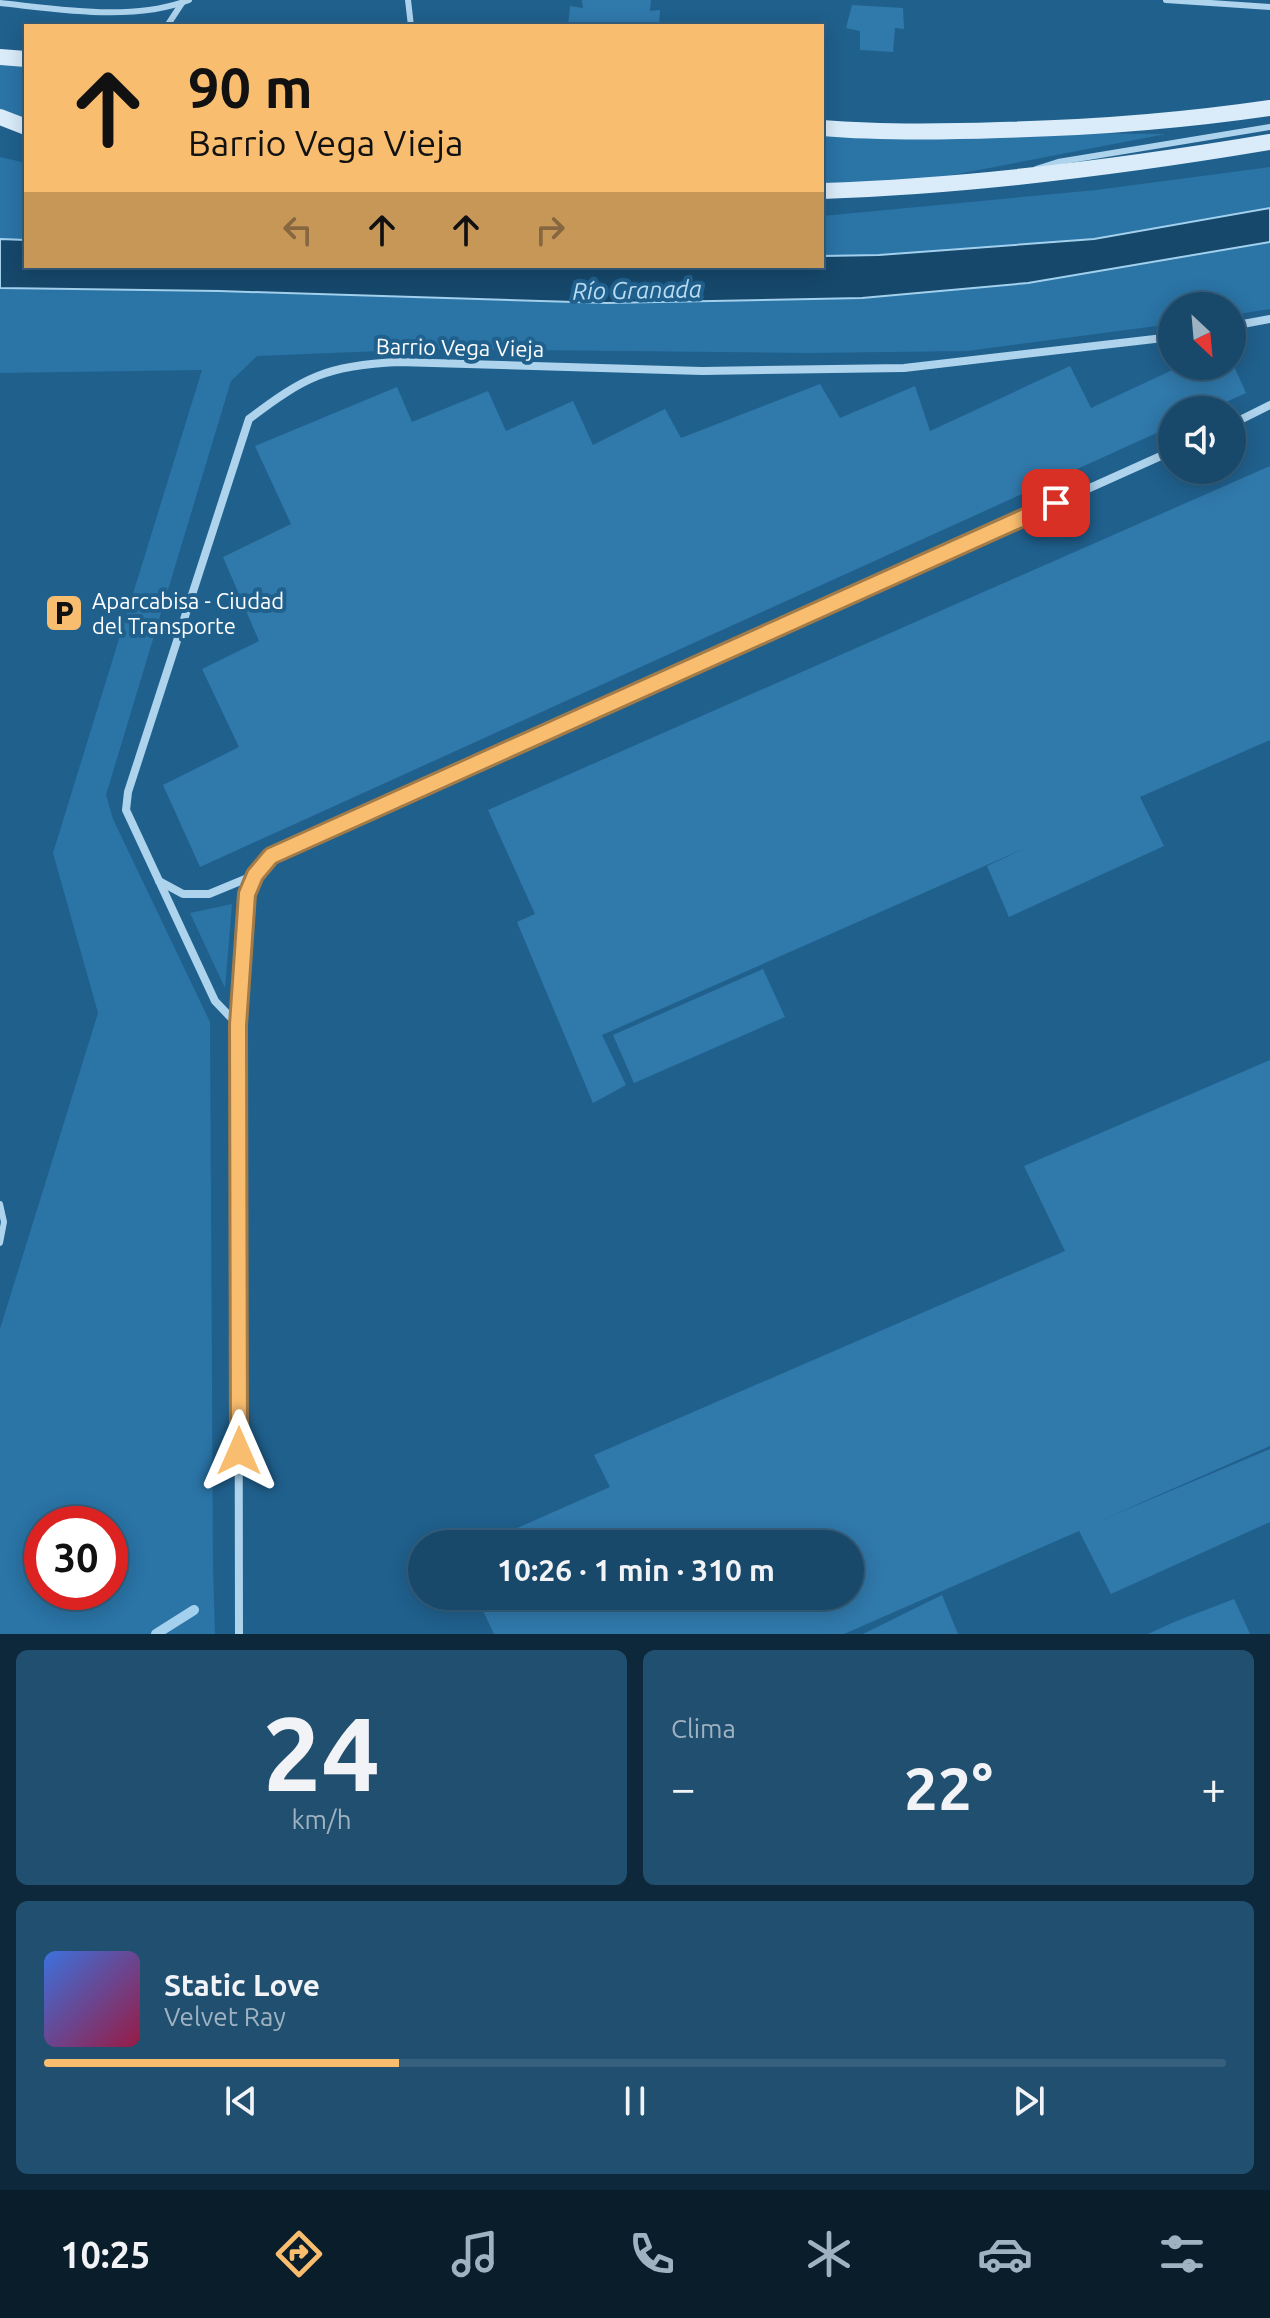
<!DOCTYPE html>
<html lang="es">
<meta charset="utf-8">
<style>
:root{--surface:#18486a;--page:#214f70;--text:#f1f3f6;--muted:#9fb2c1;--line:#36607e;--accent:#f9bd6f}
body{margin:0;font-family:Ubuntu,sans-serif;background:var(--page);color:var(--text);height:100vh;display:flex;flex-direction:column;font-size:30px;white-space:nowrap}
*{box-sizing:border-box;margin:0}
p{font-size:26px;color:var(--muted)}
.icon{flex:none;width:44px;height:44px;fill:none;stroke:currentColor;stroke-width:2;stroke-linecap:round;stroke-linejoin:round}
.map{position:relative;height:1634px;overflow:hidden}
.details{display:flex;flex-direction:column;gap:16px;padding:16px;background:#0d283a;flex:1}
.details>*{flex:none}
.banner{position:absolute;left:24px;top:24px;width:800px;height:244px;border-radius:0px;box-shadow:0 4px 20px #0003,0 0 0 2px var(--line);background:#f9bd6f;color:#111;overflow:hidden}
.needle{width:52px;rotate:154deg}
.tools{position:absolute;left:1158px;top:292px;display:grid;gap:16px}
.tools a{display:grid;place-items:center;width:88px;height:88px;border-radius:50%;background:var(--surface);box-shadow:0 4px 20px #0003,0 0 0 2px var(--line);font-size:40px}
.speed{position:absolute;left:24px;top:1506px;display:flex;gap:16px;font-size:40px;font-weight:700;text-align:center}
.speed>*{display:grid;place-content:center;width:104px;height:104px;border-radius:50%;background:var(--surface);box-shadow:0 4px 20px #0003,0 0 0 2px var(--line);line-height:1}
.speed .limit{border:12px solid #d22;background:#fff;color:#111}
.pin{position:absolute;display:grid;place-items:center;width:68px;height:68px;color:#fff;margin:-34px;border-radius:16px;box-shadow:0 4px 12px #0006}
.me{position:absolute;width:88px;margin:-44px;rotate:0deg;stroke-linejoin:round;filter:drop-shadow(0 0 6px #0008)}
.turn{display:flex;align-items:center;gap:28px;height:168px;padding:0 32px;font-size:36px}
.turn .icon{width:104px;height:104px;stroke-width:2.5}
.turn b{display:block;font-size:56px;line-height:68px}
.lanes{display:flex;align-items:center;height:76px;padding:0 32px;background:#0003;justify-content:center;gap:40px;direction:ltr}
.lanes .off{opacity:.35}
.big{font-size:60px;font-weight:600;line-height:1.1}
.details .tile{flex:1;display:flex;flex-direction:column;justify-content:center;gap:12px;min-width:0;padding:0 28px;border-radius:12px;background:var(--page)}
.details .dial{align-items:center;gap:0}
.dial b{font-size:104px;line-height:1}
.song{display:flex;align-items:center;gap:24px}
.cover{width:96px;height:96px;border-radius:12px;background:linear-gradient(135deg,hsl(220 70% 55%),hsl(340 70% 35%))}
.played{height:8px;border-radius:4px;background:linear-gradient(90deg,var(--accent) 30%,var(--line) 30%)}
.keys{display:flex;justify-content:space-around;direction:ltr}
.heat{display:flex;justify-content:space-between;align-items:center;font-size:44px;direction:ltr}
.details .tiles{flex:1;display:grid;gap:16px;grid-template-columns:1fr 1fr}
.tile:last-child{grid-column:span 2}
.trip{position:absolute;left:408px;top:1530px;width:456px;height:80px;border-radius:40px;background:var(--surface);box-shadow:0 4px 20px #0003,0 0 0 2px var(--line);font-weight:600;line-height:80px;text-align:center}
.dock{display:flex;height:128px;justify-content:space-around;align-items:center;background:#0a1d2a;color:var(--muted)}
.dock .icon{width:56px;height:56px}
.dock .active{color:var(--accent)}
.dock b{font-size:36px;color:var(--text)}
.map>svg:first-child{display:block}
</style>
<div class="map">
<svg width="1270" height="1634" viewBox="0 0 1270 1634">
<rect width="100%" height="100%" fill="#20608d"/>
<g fill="#2a74a6" fill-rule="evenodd">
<path d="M0,57l26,2v68l-26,-10z"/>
<path d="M822,128l38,3 306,3 -286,55 -58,2z"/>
<path d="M0,157l26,6v103h796v-50l274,-26 174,-23v142l-38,6v-9h-60v18l-205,27 -158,2 -378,-4 -174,7 -26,25 -125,414 7,24 97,203 3,543 2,69h-215v-305l98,-316 -45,-160 149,-483 -202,3zM42,1524h68v68h-68z"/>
<path d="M232,904l-7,84 -35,-75z"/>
</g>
<path fill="#16486c" stroke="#a2d0ed" stroke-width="2" d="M1270,208v34l-242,41 -166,15 -255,5 -388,-12 -219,-3v-49l26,1v26h796v-10l57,-1 215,-16z"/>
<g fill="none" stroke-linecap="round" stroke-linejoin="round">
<path stroke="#a2d0ed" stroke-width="10" d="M156,1634l38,-24"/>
</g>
<g fill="#3079ab">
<path d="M582,0h69l-1,11 10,-1 -1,16h-91l2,-20 13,2z"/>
<path d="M852,5l51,3 1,21 -9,-1 -2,24 -33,-2v-19l-14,-3z"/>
<path d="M1070,366l21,42 90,-42h53l12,27 -38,17h-36v16l-972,441 -37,-82 76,-38 -37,-78 57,-28 -36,-84 68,-33 -36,-78 142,-59 15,35 76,-31 18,40 67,-30 20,44 72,-36 16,29 139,-54 20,34 75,-32 15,45z"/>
<path d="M1270,466v274l-130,57 24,49 -155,71 -22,-51 43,-20 -428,189 24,50 -33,18 -76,-181 18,-8 -47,-104z"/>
<path d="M763,969l22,48 -151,66 -21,-48z"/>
<path d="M1270,1060v386l-166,73 166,-70v73l-159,72 -32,-63 -235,103h-350l-18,-38h374v-52h-369l129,-57 -16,-32 471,-204 -41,-85z"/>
<path d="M942,1595l16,39h-95z"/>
<path d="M1234,1599l16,35h-102l26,-12z"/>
</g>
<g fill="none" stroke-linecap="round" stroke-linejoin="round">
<g stroke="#aed3ec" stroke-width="6">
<path d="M408,0l3,26"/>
<path d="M1166,0l104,7"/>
<path d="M0,3c58,6 133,19 189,-3"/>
<path d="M167,26l15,-23"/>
<path d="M1036,169l22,-7 212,-35"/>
<path d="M0,1204l4,18 -4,21"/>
</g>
<g stroke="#aed3ec" stroke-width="8">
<path d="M1232,326l38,-7"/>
<path d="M1232,424l38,-19"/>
<path d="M159,881l24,13h26l46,-19 16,-19 901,-405"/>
<path d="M238,1025l-23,-24 -89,-191 2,-18 121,-373c55,-42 79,-54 149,-57l304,9 202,-3 268,-31"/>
<path d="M239,1634l-1,-609 9,-131 8,-19"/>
</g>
<g stroke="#daecf9" stroke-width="16">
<path d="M0,57l26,2"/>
<path d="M0,117l26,10"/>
<path d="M822,128c60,5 119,4 178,2 91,-2 181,-9 270,-22"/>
<path d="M822,191c151,-5 299,-24 448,-49"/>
</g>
</g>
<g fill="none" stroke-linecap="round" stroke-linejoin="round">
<defs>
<path id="route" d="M239,1451l-1,-426 9,-131 8,-19 16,-19 785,-353"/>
</defs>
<use href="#route" stroke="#a27b48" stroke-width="20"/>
<use href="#route" stroke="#f9bd6f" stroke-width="14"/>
</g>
<defs>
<symbol id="parking-square" viewBox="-11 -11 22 22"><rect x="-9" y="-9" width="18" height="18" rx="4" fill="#f9bd6f" stroke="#20608d"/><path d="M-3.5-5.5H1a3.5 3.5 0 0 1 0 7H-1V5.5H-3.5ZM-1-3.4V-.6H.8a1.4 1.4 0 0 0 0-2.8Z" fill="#111"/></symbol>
</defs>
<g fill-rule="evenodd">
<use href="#parking-square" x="42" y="591" width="44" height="44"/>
</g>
<g text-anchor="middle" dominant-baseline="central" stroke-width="8" stroke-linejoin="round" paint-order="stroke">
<g font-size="22" fill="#fff" stroke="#20608d">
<text transform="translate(460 347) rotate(1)">Barrio Vega Vieja</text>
</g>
<g font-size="22" fill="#fff" stroke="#20608d" text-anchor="start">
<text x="92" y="600">Aparcabisa - Ciudad<tspan x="92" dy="25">del Transporte</tspan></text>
</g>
<g font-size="24" font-style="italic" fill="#baddf3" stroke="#20608d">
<text transform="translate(637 290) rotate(-1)">Río Granada</text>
</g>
</g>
</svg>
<div class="tools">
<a><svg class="needle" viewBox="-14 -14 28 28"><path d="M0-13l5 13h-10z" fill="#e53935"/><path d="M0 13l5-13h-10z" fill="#9fb2c1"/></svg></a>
<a><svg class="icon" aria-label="sound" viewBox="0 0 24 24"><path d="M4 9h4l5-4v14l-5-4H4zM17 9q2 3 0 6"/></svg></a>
</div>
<div class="speed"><div class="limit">30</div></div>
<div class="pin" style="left:1056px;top:503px;background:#d93025"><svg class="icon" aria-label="arrive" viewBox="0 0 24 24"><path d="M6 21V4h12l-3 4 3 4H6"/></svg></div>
<svg class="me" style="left:239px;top:1451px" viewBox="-20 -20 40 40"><path d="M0-17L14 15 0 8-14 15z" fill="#f9bd6f" stroke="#fff" stroke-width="4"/></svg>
<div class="trip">10:26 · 1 min · 310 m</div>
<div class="banner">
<div class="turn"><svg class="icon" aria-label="ahead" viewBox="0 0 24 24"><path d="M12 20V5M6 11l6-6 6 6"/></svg><div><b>90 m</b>Barrio Vega Vieja</div></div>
<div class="lanes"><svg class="icon off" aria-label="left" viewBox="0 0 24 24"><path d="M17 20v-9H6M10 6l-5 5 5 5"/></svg><svg class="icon" aria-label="ahead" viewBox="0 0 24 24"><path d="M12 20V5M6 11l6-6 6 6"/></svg><svg class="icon" aria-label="ahead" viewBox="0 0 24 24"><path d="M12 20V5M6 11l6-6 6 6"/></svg><svg class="icon off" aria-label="right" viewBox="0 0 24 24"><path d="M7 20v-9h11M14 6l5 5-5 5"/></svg></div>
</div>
</div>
<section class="details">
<div class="tiles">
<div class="tile dial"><b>24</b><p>km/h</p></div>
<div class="tile"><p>Clima</p>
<div class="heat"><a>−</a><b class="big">22°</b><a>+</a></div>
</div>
<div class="tile">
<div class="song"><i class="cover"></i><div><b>Static Love</b><p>Velvet Ray</p></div></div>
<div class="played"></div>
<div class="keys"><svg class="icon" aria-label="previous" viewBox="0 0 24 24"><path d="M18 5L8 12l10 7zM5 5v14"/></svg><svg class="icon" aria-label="pause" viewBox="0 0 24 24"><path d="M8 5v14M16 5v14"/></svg><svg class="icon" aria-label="next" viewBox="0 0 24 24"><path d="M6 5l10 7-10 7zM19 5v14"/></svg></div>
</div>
</div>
</section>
<nav class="dock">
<b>10:25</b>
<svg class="icon active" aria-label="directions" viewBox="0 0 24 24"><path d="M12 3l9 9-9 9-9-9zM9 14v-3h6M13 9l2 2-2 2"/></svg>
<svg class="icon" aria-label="music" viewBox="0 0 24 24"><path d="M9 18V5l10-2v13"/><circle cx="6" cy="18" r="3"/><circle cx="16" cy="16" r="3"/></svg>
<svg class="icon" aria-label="phone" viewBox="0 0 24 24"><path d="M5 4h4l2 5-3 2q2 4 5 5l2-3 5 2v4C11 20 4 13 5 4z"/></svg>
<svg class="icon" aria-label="climate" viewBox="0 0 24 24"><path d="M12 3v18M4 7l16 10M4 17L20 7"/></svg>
<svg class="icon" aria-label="car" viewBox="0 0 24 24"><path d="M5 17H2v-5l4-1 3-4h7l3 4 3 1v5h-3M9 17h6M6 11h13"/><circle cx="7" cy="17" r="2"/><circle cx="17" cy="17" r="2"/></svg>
<svg class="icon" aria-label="filters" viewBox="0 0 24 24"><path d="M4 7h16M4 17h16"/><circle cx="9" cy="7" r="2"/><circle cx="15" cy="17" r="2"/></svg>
</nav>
